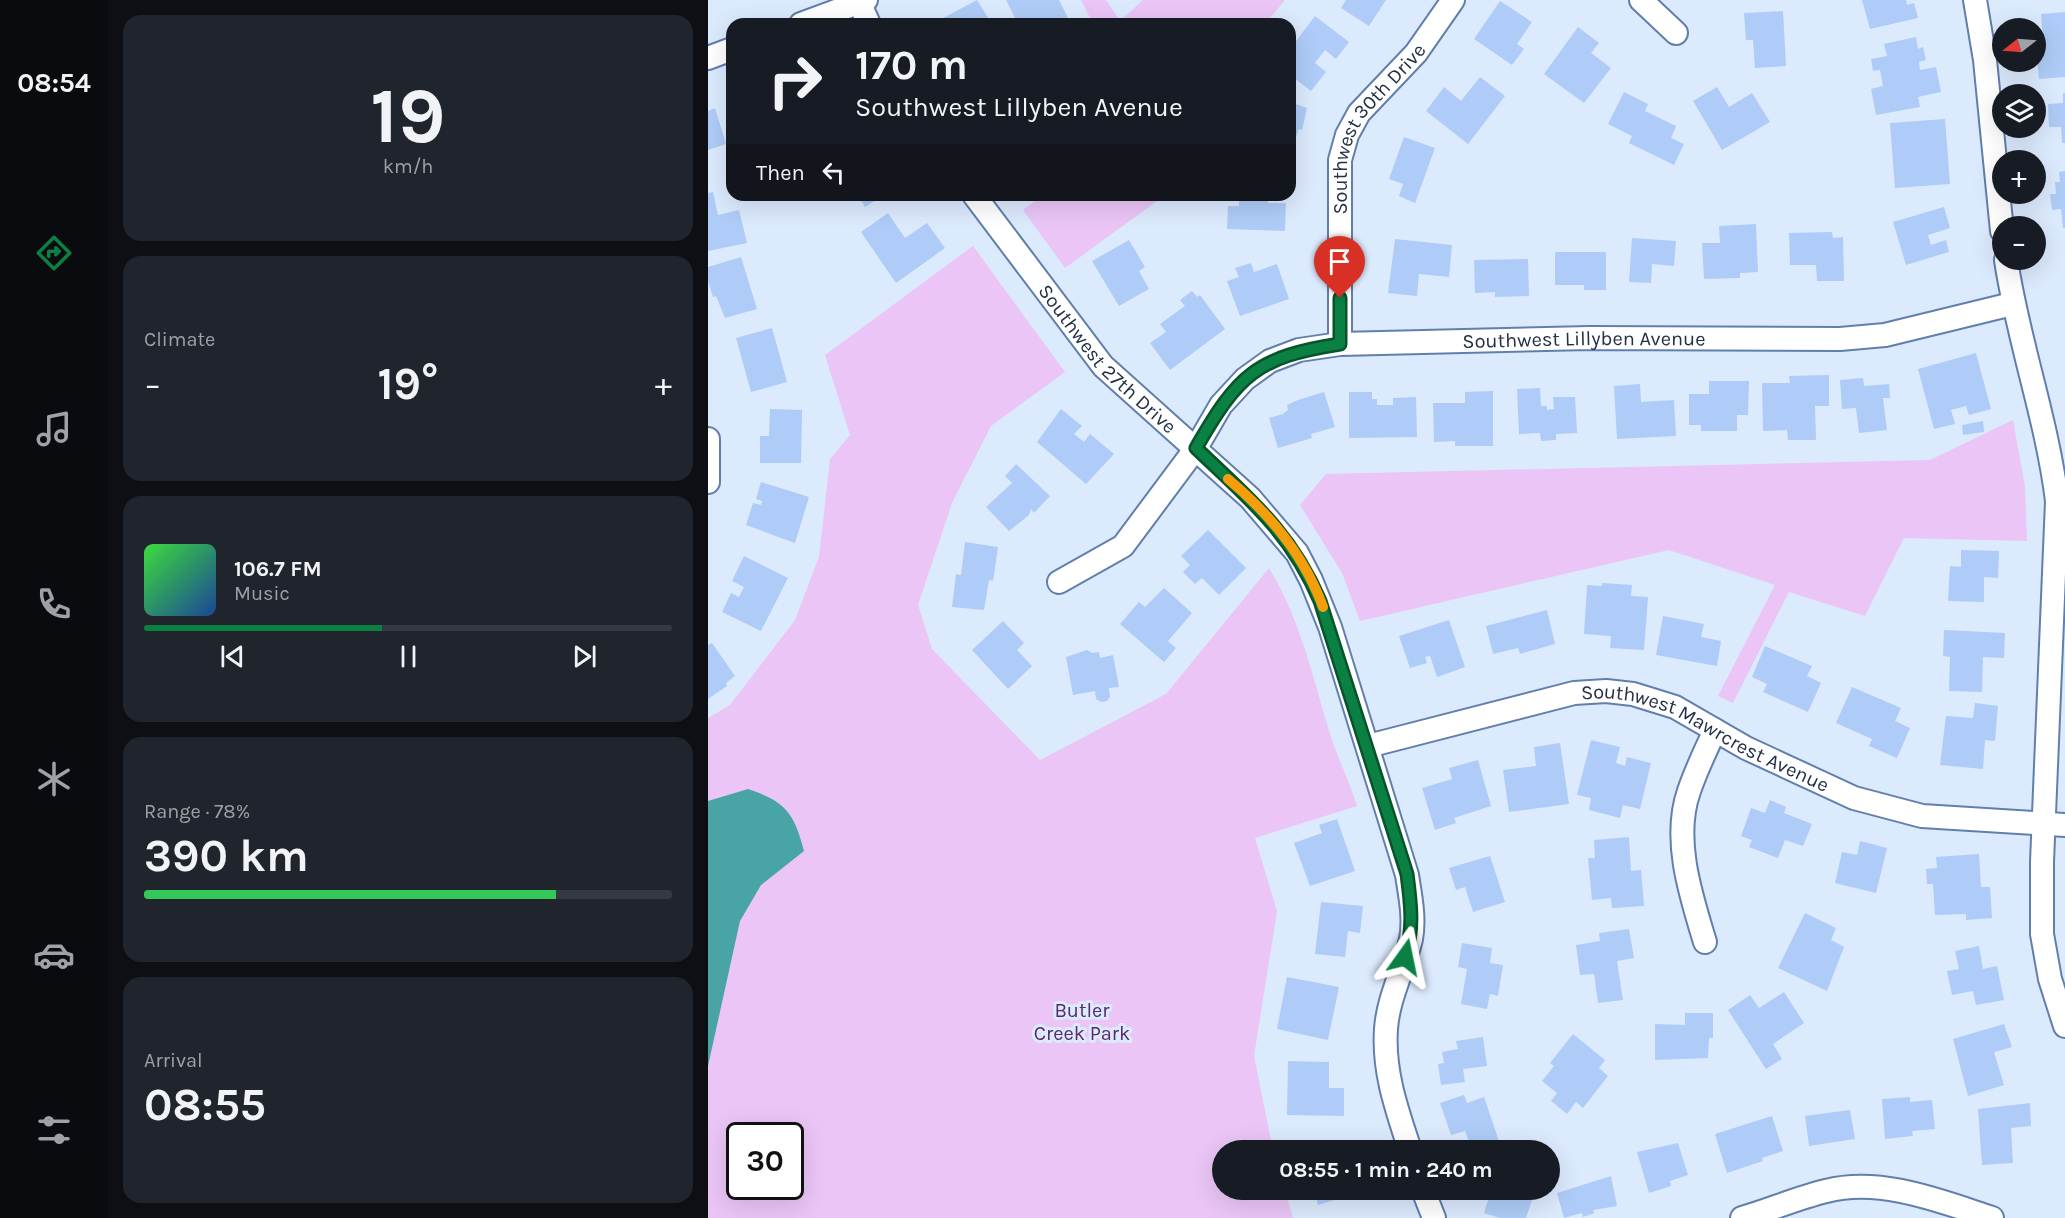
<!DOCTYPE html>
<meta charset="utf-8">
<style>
:root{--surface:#171b24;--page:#20242c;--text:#f1f3f6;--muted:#9ea1a6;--line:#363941;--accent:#0b8043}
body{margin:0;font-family:Karla,sans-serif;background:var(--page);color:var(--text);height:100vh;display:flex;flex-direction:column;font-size:22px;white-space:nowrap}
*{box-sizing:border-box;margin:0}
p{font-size:20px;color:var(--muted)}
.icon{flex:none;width:33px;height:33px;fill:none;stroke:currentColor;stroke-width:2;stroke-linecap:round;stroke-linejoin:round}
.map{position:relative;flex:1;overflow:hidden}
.details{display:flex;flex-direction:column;gap:15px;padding:15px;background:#0d0f14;width:600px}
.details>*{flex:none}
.banner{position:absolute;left:18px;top:18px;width:570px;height:183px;border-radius:18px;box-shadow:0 6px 24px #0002;background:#171b24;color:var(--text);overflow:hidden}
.needle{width:39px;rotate:253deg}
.fabs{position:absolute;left:1284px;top:18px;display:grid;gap:12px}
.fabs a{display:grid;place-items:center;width:54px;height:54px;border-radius:50%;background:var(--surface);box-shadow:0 6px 24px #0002;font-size:30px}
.speed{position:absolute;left:18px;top:1122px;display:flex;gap:12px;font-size:30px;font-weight:700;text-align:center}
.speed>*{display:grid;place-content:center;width:78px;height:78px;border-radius:50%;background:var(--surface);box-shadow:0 6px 24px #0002;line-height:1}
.speed .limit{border:3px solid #111;border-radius:9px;background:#fff;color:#111}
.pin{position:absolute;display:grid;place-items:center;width:51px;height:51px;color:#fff;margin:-62px -26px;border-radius:50% 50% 50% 0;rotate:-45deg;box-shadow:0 0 6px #0007}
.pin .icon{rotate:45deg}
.me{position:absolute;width:66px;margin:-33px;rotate:12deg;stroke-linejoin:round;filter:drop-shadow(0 0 4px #0008)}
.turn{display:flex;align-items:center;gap:21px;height:126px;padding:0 30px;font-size:27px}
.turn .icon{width:78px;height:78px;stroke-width:2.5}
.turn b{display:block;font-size:42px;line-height:51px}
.then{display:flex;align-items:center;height:57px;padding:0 30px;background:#0003;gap:12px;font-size:22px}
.big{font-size:45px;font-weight:700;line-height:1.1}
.details .tile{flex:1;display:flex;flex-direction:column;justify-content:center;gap:9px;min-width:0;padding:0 21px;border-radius:18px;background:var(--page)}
.details .dial{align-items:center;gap:0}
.dial b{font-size:78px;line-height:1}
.song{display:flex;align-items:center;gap:18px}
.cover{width:72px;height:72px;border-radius:9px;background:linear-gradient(135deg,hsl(120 70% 55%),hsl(220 70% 35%))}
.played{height:6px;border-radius:3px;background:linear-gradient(90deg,var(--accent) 45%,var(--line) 45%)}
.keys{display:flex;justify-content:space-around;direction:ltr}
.heat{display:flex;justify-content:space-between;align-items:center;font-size:33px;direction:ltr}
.charge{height:9px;border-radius:4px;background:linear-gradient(90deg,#34c759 78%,var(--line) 0)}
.trip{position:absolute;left:504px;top:1140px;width:348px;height:60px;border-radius:30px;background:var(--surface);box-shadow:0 6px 24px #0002;font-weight:700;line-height:60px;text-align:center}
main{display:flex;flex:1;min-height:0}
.tabs{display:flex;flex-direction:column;width:108px;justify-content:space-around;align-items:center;background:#090b0e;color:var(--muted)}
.tabs .icon{width:42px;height:42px}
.tabs .on{color:var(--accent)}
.tabs b{font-size:27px;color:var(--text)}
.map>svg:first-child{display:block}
</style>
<main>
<nav class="tabs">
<b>08:54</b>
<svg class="icon on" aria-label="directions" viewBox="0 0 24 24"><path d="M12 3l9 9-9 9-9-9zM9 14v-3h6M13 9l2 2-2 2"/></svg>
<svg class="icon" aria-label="music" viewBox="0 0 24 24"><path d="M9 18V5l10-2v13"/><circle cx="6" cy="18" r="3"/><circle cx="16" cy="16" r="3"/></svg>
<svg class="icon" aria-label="phone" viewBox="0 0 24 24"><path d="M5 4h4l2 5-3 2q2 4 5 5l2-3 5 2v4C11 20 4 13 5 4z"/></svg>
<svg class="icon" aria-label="climate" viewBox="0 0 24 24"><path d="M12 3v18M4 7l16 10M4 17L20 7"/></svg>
<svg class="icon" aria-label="car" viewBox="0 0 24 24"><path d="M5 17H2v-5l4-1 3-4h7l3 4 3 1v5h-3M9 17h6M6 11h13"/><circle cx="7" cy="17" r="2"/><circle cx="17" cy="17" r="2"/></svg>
<svg class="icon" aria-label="filters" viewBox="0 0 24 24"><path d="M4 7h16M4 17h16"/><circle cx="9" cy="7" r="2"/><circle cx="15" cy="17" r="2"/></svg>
</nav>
<section class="details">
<div class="tile dial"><b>19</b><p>km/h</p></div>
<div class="tile"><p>Climate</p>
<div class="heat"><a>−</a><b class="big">19°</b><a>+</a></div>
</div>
<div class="tile">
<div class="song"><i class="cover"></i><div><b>106.7 FM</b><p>Music</p></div></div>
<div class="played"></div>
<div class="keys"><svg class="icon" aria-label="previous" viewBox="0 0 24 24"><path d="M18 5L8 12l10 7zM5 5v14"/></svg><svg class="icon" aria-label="pause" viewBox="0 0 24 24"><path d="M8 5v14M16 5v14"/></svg><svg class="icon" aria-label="next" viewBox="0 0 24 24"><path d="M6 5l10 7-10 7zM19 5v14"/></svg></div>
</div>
<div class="tile"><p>Range · 78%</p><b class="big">390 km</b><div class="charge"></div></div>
<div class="tile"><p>Arrival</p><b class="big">08:55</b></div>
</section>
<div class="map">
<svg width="1357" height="1218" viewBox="0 0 1357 1218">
<rect width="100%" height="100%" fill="#dceafe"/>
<g fill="#eac5f6" fill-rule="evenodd">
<path d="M373,0h25l14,21 23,-21h142l-20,24h-172z"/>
<path d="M335,195h118l-4,6 -92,67 -42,-58z"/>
<path d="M265,246l92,126 -74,54 -39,77 -34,102 14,44 108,111 126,-66 103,-126c32,52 44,111 62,169 8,24 19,46 26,69l-102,32 22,73 -23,145 19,94h-51v40h63l8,28h-585v-500l22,-13 65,-85 24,-63 11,-98 20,-24 -25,-80zM32,1136h50v50h-50z"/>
<path d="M1305,420l12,67 2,54 -123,-3 -39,78 -76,-24 -56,111 -15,-7 57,-111 -106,-35 -309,71 -18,-48 -42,-68 26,-31 604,-14z"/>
</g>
<path fill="#49a4a6" d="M40,789c38,13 46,24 56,62l-43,34 -21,36 -32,145v-265z"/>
<g fill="#aeccf7">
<path d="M269,0l15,24h-60z"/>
<path d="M298,0h53l10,20 -7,4h-44z"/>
<path d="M638,0h40l-17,26 -28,-18z"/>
<path d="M1154,0h44l1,5 7,-2 4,15 -48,11z"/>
<path d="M792,1l32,21 -15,22 7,5 -12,16 -38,-26z"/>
<path d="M1075,11l3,55 -31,2 -2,-28h-7l-2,-27z"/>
<path d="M1357,12v65l-26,2 -3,-31h8l-3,-34z"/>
<path d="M607,16l34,26 -13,17 -11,-9 -10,13 11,9 -15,19 -21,-16v-26z"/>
<path d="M870,27l21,16 -8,10 20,15 -27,35 -40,-29z"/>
<path d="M1208,37l2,12 5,-2 3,13 -7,2 1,8 16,-3 5,25 -23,5 2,10 -44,8 -5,-26 12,-3 -3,-16 -7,1 -2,-12 16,-3 -3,-12z"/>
<path d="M772,77l25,19 -37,48 -42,-33 18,-24 17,14z"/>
<path d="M1009,87l12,20 23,-14 18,29 -48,28 -29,-49z"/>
<path d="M916,92l24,12 -3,7 31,15 -5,12 13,6 -10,21 -45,-22 3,-7 -24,-12z"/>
<path d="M1355,93h2v50h-3l-1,-16h-12l-1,-23 15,-1z"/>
<path d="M582,102l17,6 -5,22 -3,-1 -9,24z"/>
<path d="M7,108l11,36 -18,6v-39z"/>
<path d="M1237,119l5,65 -55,4 -5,-65z"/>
<path d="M696,137l31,11 -20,55 -16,-7 4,-12 -14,-5z"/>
<path d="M1357,171v57h-2l-2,-19 -9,1 -2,-16h6l-1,-12h5l-1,-10z"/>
<path d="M5,192l5,23 21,-5 8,33 -39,8v-58z"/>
<path d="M150,195h26l-19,12z"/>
<path d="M531,195h29v8h18l-1,28 -58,-2 1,-23h11z"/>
<path d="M1236,207l6,21 -22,7 3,10 15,-5 3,12 -43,13 -13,-43z"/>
<path d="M180,213l17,25 22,-15 18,25 -49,35 -35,-51z"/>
<path d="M1048,224l2,48 -18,1v5l-36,1 -2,-36h18l-1,-17z"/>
<path d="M1124,232l1,6 10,-1 1,44h-27l-1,-16h-26l-1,-32z"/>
<path d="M924,238l44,3 -2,25 -22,-2 -1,19 -22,-1z"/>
<path d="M687,239l57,6 -3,32 -30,-3 -2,22 -29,-3z"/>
<path d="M421,240l16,27 -6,4 10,18 -30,17 -27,-45z"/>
<path d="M847,252h51v38h-22v-5h-29z"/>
<path d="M33,257l16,52 -32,9 -9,-22 -3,1 -5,-16v-14z"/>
<path d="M820,259l1,37 -34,1v-5l-20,1 -1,-33z"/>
<path d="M543,263l3,9 23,-8 12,35 -49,17 -13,-35 12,-4 -4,-9z"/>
<path d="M484,291l5,6 3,-2 25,34 -55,41 -20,-27 16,-11 -6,-8 25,-18 -5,-6z"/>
<path d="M64,328l15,54 -36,10 -15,-54z"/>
<path d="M1268,353l15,56 -22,6 -3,-9 -15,4 4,14 -21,5 -16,-60z"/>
<path d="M1121,375v31h-14l1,34h-28l-1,-10 -24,1 -1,-48h28l-1,-7z"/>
<path d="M1155,378l1,8 25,-2 1,14h-7l4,32 -28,3 -3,-25 -14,1 -2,-29z"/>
<path d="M1001,381h40l-1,34h-11v16h-36v-6h-12v-31h20z"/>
<path d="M932,384l1,18 33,-2 2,36 -59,3 -3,-53z"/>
<path d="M832,388l1,18h6v4l7,-1 -1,-12h22l2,36 -21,1v6l-15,1 -1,-8 -21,1 -2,-45z"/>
<path d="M785,391v55h-38v-5l-21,1 -1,-39h32v-11z"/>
<path d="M616,392l11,35 -24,7 1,4 -34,10 -9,-30 14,-4 5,-4 -1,-5 11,-5z"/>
<path d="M641,392h23v7h5v6h16v-7l23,-1 1,40 -68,1z"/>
<path d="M62,409l32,1 -1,53h-41v-27h9z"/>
<path d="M353,409l21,17 -8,8 10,8 6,-8 24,20 -28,30 -49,-42z"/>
<path d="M1275,421l1,11 -21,3 -1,-10z"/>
<path d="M308,464l34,32 -16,17 -3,-4 -2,6 -20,16 -23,-24 26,-24 -7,-7z"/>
<path d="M53,482l48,15 -14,46 -49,-18 7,-22 8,2 1,-4 -6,-2z"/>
<path d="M500,530l38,38 -27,27 -17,-17 -7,6 -12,-12 7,-7 -9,-9z"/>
<path d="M257,542l33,5 -5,34 -4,-1 -5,30 -32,-3 4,-33 5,1z"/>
<path d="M1253,550l38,1 -1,27 -14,-1v25l-36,-1 2,-35 11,1z"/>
<path d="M36,556l44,22 -27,53 -39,-19 9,-19 8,4 5,-10 -12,-6z"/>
<path d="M894,583l30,2 -1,11 17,1 -4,53 -34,-2 1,-12 -27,-2 3,-49 15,1z"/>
<path d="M456,588l28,25 -24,28 8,7 -12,14 -44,-38 19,-22 6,5z"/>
<path d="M839,610l8,34 -35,10 -2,-6 -25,6 -7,-28z"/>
<path d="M955,616l41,8 -3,13 20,4 -4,25 -61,-11z"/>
<path d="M741,620l16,47 -28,10 -7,-21 -5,1 2,6 -17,5 -11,-32z"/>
<path d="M295,621l21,22 -7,7 15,16 -24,23 -36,-39z"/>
<path d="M1236,630l61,3 -1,25 -21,-1 -1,35 -33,-1 1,-34 -7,-1z"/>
<path d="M4,643l23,33 -9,7 1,3 -19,13v-54z"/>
<path d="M1057,646l47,20 -5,10 14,7 -13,29 -45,-20 4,-8 -15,-7z"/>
<path d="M379,650l5,3 7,-1 1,6 13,-3 6,32 -10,1 1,9 -3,4 -6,1 -5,-3 -1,-8 -22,4 -7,-38z"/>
<path d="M1144,687l49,21 -6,13 15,7 -13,30 -28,-12 3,-7 -36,-16z"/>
<path d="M1267,703l23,3 -3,35 -10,-1 -2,29 -43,-4 6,-49 27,2z"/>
<path d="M883,740l29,7 -4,16 9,3 2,-9 24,6 -11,46 -17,-4 -3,13 -31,-8 2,-12 -14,-3z"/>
<path d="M852,743l9,61 -60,8 -6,-42 33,-4 -2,-19z"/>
<path d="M770,760l13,46 -37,12 2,5 -21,7 -13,-42 30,-9 -3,-11z"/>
<path d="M1062,800l16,7 -2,6 28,11 -9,22 -18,-6 -7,18 -29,-11 3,-7 -11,-4 10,-28 14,5z"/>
<path d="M629,819l18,52 -45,15 -16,-43 28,-10 -3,-8z"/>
<path d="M921,837l2,34 10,-1 3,36 -32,2 -1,-10 -19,2 -4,-42h7l-1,-18z"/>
<path d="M1152,841l27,7 -11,45 -41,-10 7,-31 15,3z"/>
<path d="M1271,854l2,33h9l2,31 -26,2v-6l-31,1 -2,-31h-6l-1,-15 11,-1 -1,-11z"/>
<path d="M782,856l15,46 -32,10 -8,-25 -9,3 -7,-22z"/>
<path d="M613,902l42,4 -3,27 -12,-2 -3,26 -30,-3z"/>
<path d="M1097,913l31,15 -5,12 13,7 -17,44 -49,-23z"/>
<path d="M921,929l5,29 -17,3 6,39 -25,3 -4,-29 -14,1 -4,-30 24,-4 -1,-8z"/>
<path d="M754,943l30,5 -2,15 13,2 -5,31 -8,-2 -3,15 -26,-5 6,-35 -9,-2z"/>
<path d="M1271,946l4,23 14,-3 7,34 -28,5 -3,-14 -21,4 -5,-24 12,-2 -4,-18z"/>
<path d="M579,977l52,10 -11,53 -51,-11z"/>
<path d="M1076,992l20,31 -31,21 9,15 -16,10 -38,-59 22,-15 9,13z"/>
<path d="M977,1013h28v25h-4l-1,20 -53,2v-36l30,1z"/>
<path d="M1296,1024l8,23 -18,5 10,33 -36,11 -15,-57z"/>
<path d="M865,1034l32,26 -6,8 9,8 -25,32 -7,-6 -9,12 -16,-13 6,-8 -15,-12 12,-15 -4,-3z"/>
<path d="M775,1037l4,29 -24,3 2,13 -24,3 -3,-21 6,-1 -2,-11 16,-3 -2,-8z"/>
<path d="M580,1061l41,1v26h15v28l-57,-1z"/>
<path d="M756,1095l3,8 17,-6 18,53h-30l-7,-19 -14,4 -11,-32z"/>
<path d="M1202,1097v5l22,-2 3,29 -23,2 1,5 -28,3 -3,-40z"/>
<path d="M1322,1103l1,23 -20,2 2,35 -31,2 -4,-56z"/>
<path d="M1142,1110l5,29 -46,7 -4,-30z"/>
<path d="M1064,1116l11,35 -21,7 1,3 -36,12 -12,-39z"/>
<path d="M649,1140l3,10h-36z"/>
<path d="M970,1143l10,32 -18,6 1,5 -22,7 -12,-41z"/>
<path d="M903,1176l6,30 -24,4 1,3 -11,4 -1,-4 -18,5 -7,-25z"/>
<path d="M606,1190h35l2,5 -33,10z"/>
<path d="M783,1190h18l24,7 -7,21h-26l-16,-5z"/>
</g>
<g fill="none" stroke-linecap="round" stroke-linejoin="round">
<defs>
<g id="street">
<path d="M150,0l11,24"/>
<path d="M933,0l35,33"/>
<path d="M1267,0l10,60 17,171"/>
<path d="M93,24l65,-24"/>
<path d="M0,58l24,-9"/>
<path id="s1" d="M266,195l129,171 147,132 47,55 14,27 19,47 77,248c3,20 8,43 4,64 -7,30 -23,59 -25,90 -3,43 11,81 24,121"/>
<path d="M1298,260c12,81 41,159 51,241l-15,361v72l8,45 15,47"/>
<path id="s2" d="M632,344v-184l7,-25 12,-22 57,-60 37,-53"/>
<path d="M0,439v43"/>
<path id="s3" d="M351,582l64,-36 73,-98 25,-43 24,-26 25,-18 29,-11 41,-6 249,-6 251,1 45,-4 127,-31"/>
<path id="s4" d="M660,746l206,-53 32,-2 27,3 42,13 71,41 108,50 68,18 143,9"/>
<path d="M997,942c-14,-46 -33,-103 -16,-151 7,-21 17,-41 26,-61"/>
<path d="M715,1190l11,28"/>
<path d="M1034,1218c28,-8 55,-20 84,-27 55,-14 114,10 166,27"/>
</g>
</defs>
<use href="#street" stroke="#617fac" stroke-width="26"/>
<use href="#street" stroke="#fff" stroke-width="22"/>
</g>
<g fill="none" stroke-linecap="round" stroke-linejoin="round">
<defs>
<path id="route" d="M632,298v46c-84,13 -102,31 -144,104 53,51 94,83 124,153l87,273c4,30 7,55 -2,83"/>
</defs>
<use href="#route" stroke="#07532c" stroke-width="15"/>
<use href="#route" stroke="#0b8043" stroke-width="10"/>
<path stroke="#f59e0b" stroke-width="10" d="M520,479c42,35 76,76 95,128"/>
</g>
<g text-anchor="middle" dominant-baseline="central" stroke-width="6" stroke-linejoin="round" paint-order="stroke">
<g font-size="20" fill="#233043" stroke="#dceafe">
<text stroke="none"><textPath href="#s2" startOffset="228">Southwest 30th Drive</textPath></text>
<text stroke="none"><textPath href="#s3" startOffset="628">Southwest Lillyben Avenue</textPath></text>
<text stroke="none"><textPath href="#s1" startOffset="212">Southwest 27th Drive</textPath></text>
<text stroke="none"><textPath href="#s4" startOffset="354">Southwest Mawrcrest Avenue</textPath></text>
</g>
<g font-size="20" fill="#592969" stroke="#dceafe">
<text x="374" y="1010">Butler<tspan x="374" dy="23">Creek Park</tspan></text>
</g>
</g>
</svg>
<div class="fabs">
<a><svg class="needle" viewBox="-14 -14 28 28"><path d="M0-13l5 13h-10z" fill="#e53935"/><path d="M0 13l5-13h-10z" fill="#9ea1a6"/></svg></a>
<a><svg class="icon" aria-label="layers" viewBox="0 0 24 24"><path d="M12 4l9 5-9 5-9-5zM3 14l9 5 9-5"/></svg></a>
<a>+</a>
<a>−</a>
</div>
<div class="speed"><div class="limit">30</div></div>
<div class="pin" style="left:632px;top:298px;background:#d93025"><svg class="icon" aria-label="arrive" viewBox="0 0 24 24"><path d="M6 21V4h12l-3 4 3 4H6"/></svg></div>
<svg class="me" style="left:697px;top:957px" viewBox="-20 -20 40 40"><path d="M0-17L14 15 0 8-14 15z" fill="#0b8043" stroke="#fff" stroke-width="4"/></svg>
<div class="trip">08:55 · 1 min · 240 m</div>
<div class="banner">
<div class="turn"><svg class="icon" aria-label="right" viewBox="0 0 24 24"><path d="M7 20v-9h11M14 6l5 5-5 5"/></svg><div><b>170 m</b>Southwest Lillyben Avenue</div></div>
<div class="then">Then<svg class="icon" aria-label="left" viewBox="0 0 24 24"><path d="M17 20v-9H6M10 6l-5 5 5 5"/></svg></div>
</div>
</div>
</main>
